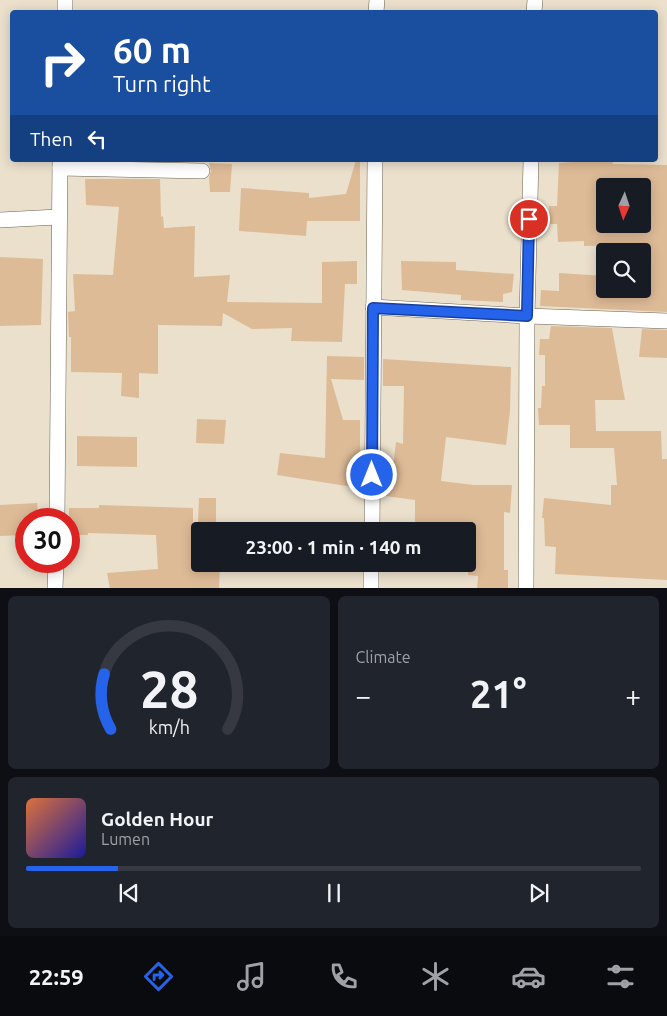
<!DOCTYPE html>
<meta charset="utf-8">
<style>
:root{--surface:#171b24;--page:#20242c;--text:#f1f3f6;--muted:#9ea1a6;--line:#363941;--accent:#2563eb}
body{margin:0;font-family:Ubuntu,sans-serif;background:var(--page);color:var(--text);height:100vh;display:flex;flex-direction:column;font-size:19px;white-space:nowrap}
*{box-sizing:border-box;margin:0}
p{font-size:16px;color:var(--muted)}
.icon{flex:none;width:28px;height:28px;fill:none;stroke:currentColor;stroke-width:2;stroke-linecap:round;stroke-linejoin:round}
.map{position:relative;height:588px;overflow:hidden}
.sheet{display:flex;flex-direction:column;gap:8px;padding:8px;background:#0d0f14;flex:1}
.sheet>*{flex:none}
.banner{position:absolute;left:10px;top:10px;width:648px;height:152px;border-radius:5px;box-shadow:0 2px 12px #0003;background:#1a4fa0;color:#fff;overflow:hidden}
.needle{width:32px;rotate:183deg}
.controls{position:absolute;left:596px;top:178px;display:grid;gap:10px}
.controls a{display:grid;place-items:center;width:55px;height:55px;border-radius:5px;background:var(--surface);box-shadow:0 2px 12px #0003;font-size:25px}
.speed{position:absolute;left:15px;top:508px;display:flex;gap:10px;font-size:25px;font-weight:700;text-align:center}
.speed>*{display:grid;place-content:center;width:65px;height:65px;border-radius:50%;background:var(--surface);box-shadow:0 2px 12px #0003;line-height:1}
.speed .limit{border:8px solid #d22;background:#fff;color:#111}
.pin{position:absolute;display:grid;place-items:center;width:42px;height:42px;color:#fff;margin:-21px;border:2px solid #fff;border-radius:50%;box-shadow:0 1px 5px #0007}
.me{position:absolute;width:55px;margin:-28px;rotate:0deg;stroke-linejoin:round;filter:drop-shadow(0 0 4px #0008)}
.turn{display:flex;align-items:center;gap:18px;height:105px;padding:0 20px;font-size:22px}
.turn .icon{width:65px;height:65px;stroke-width:2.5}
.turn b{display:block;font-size:35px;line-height:42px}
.then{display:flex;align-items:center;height:48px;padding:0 20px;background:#0003;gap:10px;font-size:19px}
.big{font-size:38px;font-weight:700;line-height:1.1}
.sheet .tile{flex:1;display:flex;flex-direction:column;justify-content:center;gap:8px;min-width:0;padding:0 18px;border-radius:8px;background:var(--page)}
.sheet .dial{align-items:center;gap:0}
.dial svg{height:130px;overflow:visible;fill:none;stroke:var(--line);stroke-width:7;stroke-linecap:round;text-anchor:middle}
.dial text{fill:var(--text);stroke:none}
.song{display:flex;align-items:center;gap:15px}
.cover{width:60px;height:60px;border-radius:8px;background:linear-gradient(135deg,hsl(20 70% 55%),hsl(240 70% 35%))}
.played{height:5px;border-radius:2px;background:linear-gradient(90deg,var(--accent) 15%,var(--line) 15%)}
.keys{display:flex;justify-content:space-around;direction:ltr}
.heat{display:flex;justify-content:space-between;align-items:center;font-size:28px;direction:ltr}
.sheet .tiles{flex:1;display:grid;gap:8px;grid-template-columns:1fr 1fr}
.tile:last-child{grid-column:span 2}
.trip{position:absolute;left:191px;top:522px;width:285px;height:50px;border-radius:5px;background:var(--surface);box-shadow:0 2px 12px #0003;font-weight:700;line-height:50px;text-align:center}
.tabs{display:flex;height:80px;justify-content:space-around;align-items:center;background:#090b0e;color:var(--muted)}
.tabs .icon{width:35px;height:35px}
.tabs .current{color:var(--accent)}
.tabs b{font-size:22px;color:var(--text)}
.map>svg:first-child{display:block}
</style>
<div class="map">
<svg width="667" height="589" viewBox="0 0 667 589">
<rect width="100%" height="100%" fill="#eae0cc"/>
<g fill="#debb97" fill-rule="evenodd">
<path d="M356,160h4v61h-53l-1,15 -67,-5 2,-43 68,5v5l37,-4z"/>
<path d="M598,160h14l1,4 54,1v147l-127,-6 1,-16 18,1v-18l46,3v13h37v-42l-16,-2 -42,1v-5l-26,1 -1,-18h-7l-1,-18h8l2,-43zM610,180l32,1v43h-37v-38h5z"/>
<path d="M209,163l23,1 -2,28h-20l-1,-15 2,-6z"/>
<path d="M85,179h75l1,38 2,-1 1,12 31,-2 -1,51 36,-2 -3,27 95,1v-41l35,-1v23h-12l-3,58 -51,-1 1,-13 -40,1 -29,-16 -1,13 -64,-1v49l-19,-1v25l-18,-2 1,-23 -51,-1v-35h-2l-1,-25 7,-1 -2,-37 40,1 6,-68 -33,-2z"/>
<path d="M0,257l43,2 -2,66 -41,1z"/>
<path d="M401,261l55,1v8l58,4 -2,18 -9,2v8l-42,-2v-5l-59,-5z"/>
<path d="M551,326l61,2 13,72h-30l1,31h65l1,28h5v121l-112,-6 1,-27 -11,-1 -1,-28h-2l2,-20 67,7v-20h6l-3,-37h-44v-23h-31l-1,-17h3l1,-22h3v-31h-6l1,-16h9z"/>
<path d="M642,329l25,1v28l-28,-1z"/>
<path d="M327,356l37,1v23l-33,-1 12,41h17v29l-7,38 -76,-12 3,-22 45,5z"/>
<path d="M383,359l128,8 -1,44 -4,34 -60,-8 -5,44 33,4h38l-2,28 -6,-1v58h4v19h-31l1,-13 -10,-1v-44h-53v-31l-29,-4 1,-21 5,1 4,-34 7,2 1,-58h-21z"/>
<path d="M197,419l29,1 -2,24 -28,-1z"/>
<path d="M77,436l60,1v30l-60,-1z"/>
<path d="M199,498h17v25l-18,-1z"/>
<path d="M37,503l1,16h-12v16l-26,1v-31z"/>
<path d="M99,505l94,3v55l27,1 -1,25h-109l-3,-16 51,-4 -2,-34 -68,-2v2h-19v-27h30z"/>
</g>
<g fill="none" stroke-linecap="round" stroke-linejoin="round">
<defs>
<g id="street">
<path d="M65,12v-12"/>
<path d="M376,12l1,-12"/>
<path d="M534,12l1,-12"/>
<path d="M60,168l142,3"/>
<path d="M0,220l58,-3"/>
<path d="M373,307l154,9 140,5"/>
<path d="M57,519l3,-359"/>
<path d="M372,531l3,-371"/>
<path d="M55,589l1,-28"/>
<path d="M371,589v-25"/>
<path d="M526,589l1,-273 4,-156"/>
</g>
</defs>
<use href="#street" stroke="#6b6250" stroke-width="16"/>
<use href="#street" stroke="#fff" stroke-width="15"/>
</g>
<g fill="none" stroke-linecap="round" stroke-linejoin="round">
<defs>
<path id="route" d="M372,475l1,-167 154,8 2,-97"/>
</defs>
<use href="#route" stroke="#184099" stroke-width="12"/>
<use href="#route" stroke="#2563eb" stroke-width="9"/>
</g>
</svg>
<div class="controls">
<a><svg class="needle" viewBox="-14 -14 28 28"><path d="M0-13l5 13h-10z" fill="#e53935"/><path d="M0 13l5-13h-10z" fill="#9ea1a6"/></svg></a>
<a><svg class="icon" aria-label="search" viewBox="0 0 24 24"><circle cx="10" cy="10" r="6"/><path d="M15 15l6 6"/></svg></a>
</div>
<div class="speed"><div class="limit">30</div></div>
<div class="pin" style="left:529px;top:219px;background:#d93025"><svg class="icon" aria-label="arrive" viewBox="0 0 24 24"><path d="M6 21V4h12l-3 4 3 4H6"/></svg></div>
<svg class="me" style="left:372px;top:475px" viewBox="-20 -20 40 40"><circle r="17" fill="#2563eb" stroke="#fff" stroke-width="3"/><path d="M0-11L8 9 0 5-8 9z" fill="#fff"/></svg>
<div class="trip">23:00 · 1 min · 140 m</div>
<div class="banner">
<div class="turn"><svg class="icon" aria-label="right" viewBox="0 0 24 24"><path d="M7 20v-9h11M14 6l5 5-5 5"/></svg><div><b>60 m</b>Turn right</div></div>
<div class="then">Then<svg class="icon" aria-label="left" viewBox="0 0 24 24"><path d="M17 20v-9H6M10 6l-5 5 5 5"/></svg></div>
</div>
</div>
<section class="sheet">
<div class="tiles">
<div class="tile dial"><svg viewBox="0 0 100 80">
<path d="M14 69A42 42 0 1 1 86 69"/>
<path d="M14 69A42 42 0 0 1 10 35" stroke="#2563eb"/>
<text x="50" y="56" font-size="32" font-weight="700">28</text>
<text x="50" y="72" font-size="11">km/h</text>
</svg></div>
<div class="tile"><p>Climate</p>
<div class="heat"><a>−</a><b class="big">21°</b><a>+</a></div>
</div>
<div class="tile">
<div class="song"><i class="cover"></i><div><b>Golden Hour</b><p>Lumen</p></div></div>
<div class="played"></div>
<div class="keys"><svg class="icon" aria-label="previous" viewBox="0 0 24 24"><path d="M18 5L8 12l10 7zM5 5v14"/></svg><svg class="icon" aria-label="pause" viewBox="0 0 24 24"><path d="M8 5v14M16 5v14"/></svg><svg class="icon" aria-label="next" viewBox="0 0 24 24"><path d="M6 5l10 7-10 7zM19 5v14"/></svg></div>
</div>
</div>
</section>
<nav class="tabs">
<b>22:59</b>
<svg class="icon current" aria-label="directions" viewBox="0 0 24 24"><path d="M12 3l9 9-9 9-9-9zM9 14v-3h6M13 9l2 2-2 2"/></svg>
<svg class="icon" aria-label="music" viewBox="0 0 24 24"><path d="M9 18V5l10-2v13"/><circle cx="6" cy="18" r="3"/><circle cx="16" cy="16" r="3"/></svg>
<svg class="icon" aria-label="phone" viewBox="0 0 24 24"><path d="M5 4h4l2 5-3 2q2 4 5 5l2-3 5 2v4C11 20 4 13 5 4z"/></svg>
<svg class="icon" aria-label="climate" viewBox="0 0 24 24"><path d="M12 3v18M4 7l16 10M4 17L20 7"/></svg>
<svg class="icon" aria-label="car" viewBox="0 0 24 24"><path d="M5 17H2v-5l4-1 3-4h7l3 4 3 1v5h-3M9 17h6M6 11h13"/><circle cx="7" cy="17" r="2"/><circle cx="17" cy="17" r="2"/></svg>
<svg class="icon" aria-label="filters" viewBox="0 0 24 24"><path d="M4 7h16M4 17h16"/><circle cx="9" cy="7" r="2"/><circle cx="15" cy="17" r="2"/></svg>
</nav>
